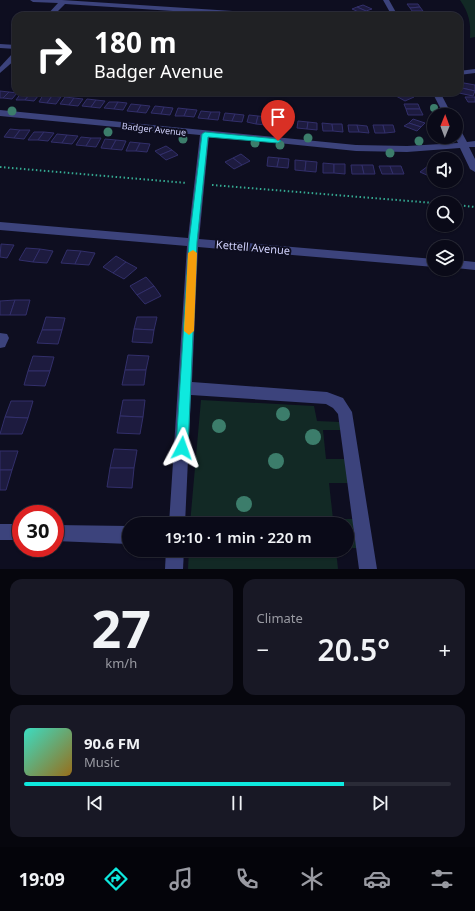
<!DOCTYPE html>
<meta charset="utf-8">
<style>
:root{--surface:#0a0a18;--page:#181825;--text:#f1f3f6;--muted:#999aa2;--line:#2a2b37;--accent:#0ee9de}
body{margin:0;font-family:"Noto Sans",sans-serif;background:var(--page);color:var(--text);height:100vh;display:flex;flex-direction:column;font-size:15px;white-space:nowrap}
*{box-sizing:border-box;margin:0}
p{font-size:13px;color:var(--muted)}
.icon{flex:none;width:22px;height:22px;fill:none;stroke:currentColor;stroke-width:2;stroke-linecap:round;stroke-linejoin:round}
.map{position:relative;height:569px;overflow:hidden}
.details{display:flex;flex-direction:column;gap:10px;padding:10px;background:#06060d;flex:1}
.details>*{flex:none}
.hud{position:absolute;left:12px;top:12px;width:451px;height:84px;border-radius:12px;box-shadow:0 1px 3px #0004,0 0 0 1px var(--line);background:#202124;color:#fff;overflow:hidden}
.needle{width:26px;rotate:1deg}
.tools{position:absolute;left:427px;top:108px;display:grid;gap:8px}
.tools a{display:grid;place-items:center;width:36px;height:36px;border-radius:50%;background:var(--surface);box-shadow:0 1px 3px #0004,0 0 0 1px var(--line);font-size:20px}
.speed{position:absolute;left:12px;top:505px;display:flex;gap:8px;font-size:20px;font-weight:700;text-align:center}
.speed>*{display:grid;place-content:center;width:52px;height:52px;border-radius:50%;background:var(--surface);box-shadow:0 1px 3px #0004,0 0 0 1px var(--line);line-height:1}
.speed .limit{border:6px solid #d22;background:#fff;color:#111}
.pin{position:absolute;display:grid;place-items:center;width:34px;height:34px;color:#fff;margin:-41px -17px;border-radius:50% 50% 50% 0;rotate:-45deg;box-shadow:0 0 4px #0007}
.pin .icon{rotate:45deg}
.me{position:absolute;width:44px;margin:-22px;rotate:4deg;stroke-linejoin:round;filter:drop-shadow(0 0 3px #0008)}
.turn{display:flex;align-items:center;gap:14px;height:84px;padding:0 16px;font-size:18px}
.turn .icon{width:52px;height:52px;stroke-width:2.5}
.turn b{display:block;font-size:28px;line-height:34px}
.big{font-size:30px;font-weight:600;line-height:1.1}
.details .card{flex:1;display:flex;flex-direction:column;justify-content:center;gap:6px;min-width:0;padding:0 14px;border-radius:12px;background:var(--page)}
.details .dial{align-items:center;gap:0}
.dial b{font-size:52px;line-height:1}
.song{display:flex;align-items:center;gap:12px}
.cover{width:48px;height:48px;border-radius:6px;background:linear-gradient(135deg,hsl(170 70% 55%),hsl(40 70% 35%))}
.played{height:4px;border-radius:2px;background:linear-gradient(90deg,var(--accent) 75%,var(--line) 75%)}
.keys{display:flex;justify-content:space-around;direction:ltr}
.heat{display:flex;justify-content:space-between;align-items:center;font-size:22px;direction:ltr}
.details .tiles{flex:1;display:grid;gap:10px;grid-template-columns:1fr 1fr}
.card:last-child{grid-column:span 2}
.trip{position:absolute;left:122px;top:517px;width:232px;height:40px;border-radius:20px;background:var(--surface);box-shadow:0 1px 3px #0004,0 0 0 1px var(--line);font-weight:600;line-height:40px;text-align:center}
.tabs{display:flex;height:64px;justify-content:space-around;align-items:center;background:#04040a;color:var(--muted)}
.tabs .icon{width:28px;height:28px}
.tabs .selected{color:var(--accent)}
.tabs b{font-size:18px;color:var(--text)}
.map>svg:first-child{display:block}
</style>
<div class="map">
<svg width="475" height="569" viewBox="0 0 475 569">
<rect width="100%" height="100%" fill="#0e0e20"/>
<g fill="#122925">
<path d="M460,0h15v37l-5,1c1,-15 -1,-25 -10,-38z"/>
<path d="M201,400l113,6 3,15 23,1 1,8h-18l3,29h19l3,24h-19l4,36h21l4,29h-11v-24h-157z"/>
<path d="M189,550h147l2,19h-150z"/>
</g>
<g fill="#1d1b3f" stroke="#322f6a">
<path d="M407,4h11l2,3 -10,1z"/>
<path d="M363,5l9,4 -6,2 -9,-4z"/>
<path d="M357,7l9,4 -5,2 -9,-4z"/>
<path d="M420,7l3,4h-11l-2,-3z"/>
<path d="M413,13h11l2,3h-11z"/>
<path d="M464,83l11,2v6l-13,-3z"/>
<path d="M462,88l13,3 -2,5 -14,-3z"/>
<path d="M0,91l9,1 -6,6h-3z"/>
<path d="M9,92l8,1 -5,6 -9,-1z"/>
<path d="M394,92h11l2,1 -9,4 -8,-3z"/>
<path d="M21,93l9,1 -5,6h-9z"/>
<path d="M407,93l7,4 -9,4 -7,-4z"/>
<path d="M30,94l9,1 -5,6 -9,-1z"/>
<path d="M43,95l9,1 -5,7 -8,-1z"/>
<path d="M52,96l9,1 -5,7 -9,-1z"/>
<path d="M65,97l9,1 -5,7 -9,-1z"/>
<path d="M465,97h10v5h-7z"/>
<path d="M74,98l9,1 -5,7 -9,-1z"/>
<path d="M87,99l9,1 -5,7 -9,-1z"/>
<path d="M96,100l9,1 -5,7 -9,-1z"/>
<path d="M109,102h9l-4,7 -10,-1z"/>
<path d="M118,102l9,1 -4,7 -9,-1z"/>
<path d="M131,104l10,1 -4,7 -10,-1z"/>
<path d="M404,104h14l2,5h-14z"/>
<path d="M141,105l9,1 -4,7 -9,-1z"/>
<path d="M155,106l9,1 -3,7 -10,-1z"/>
<path d="M164,107l9,1 -3,7 -9,-1z"/>
<path d="M178,108l9,1 -3,7h-9z"/>
<path d="M187,109l10,1 -3,7 -10,-1z"/>
<path d="M406,109h14l3,6h-15z"/>
<path d="M201,111l10,1 -3,7 -10,-1z"/>
<path d="M211,112h9l-2,8 -10,-1z"/>
<path d="M225,113l10,1 -3,7 -9,-1z"/>
<path d="M235,114l9,1 -2,7 -10,-1z"/>
<path d="M249,115l9,1 -2,8 -9,-2z"/>
<path d="M258,116l10,1 -2,8 -10,-1z"/>
<path d="M273,118l10,1 -2,7 -10,-1z"/>
<path d="M283,119l9,1 -1,8 -10,-2z"/>
<path d="M413,119l12,4 -4,4 -12,-4z"/>
<path d="M298,121l10,1 -1,7 -10,-1z"/>
<path d="M308,122l9,1v7l-10,-1z"/>
<path d="M322,123l10,1 1,7h-10z"/>
<path d="M409,123l12,4 -4,4 -13,-5z"/>
<path d="M332,124h10l1,8 -10,-1z"/>
<path d="M348,125h9l2,7h-10z"/>
<path d="M357,125l10,1 2,7 -10,-1z"/>
<path d="M373,125h10l2,8h-10z"/>
<path d="M383,125h10l2,7 -10,1z"/>
<path d="M10,129l10,1 -6,8 -10,-1z"/>
<path d="M20,130h10l-6,9 -10,-1z"/>
<path d="M34,132h10l-6,8h-10z"/>
<path d="M44,132l10,1 -6,8 -10,-1z"/>
<path d="M57,134l10,1 -5,8 -11,-1z"/>
<path d="M67,135l11,1 -6,8 -10,-1z"/>
<path d="M81,137l10,1 -5,8 -10,-1z"/>
<path d="M91,138h10l-5,9 -10,-1z"/>
<path d="M105,139l11,1 -5,9 -10,-1z"/>
<path d="M116,140l10,1 -4,9 -11,-1z"/>
<path d="M130,142l10,1 -4,8h-10z"/>
<path d="M140,143l10,1 -3,8 -11,-1z"/>
<path d="M166,146l6,4 -12,5 -5,-4z"/>
<path d="M172,150l6,5 -12,5 -6,-5z"/>
<path d="M241,154l9,7 -8,4 -9,-7z"/>
<path d="M268,157l11,1 -2,9 -10,-1z"/>
<path d="M233,158l9,7 -8,4 -9,-7z"/>
<path d="M279,158l10,1 -1,9 -11,-1z"/>
<path d="M295,160l11,1 -1,10 -10,-1z"/>
<path d="M306,161l11,1 -1,10 -11,-1z"/>
<path d="M323,163l11,1v9h-11z"/>
<path d="M334,164h11v10l-11,-1z"/>
<path d="M351,165h11l2,9h-12z"/>
<path d="M362,165h11l2,9h-11z"/>
<path d="M379,166h11l3,8h-11z"/>
<path d="M390,166h11l3,8h-11z"/>
<path d="M428,166l6,3v3l-5,4 -9,-4z"/>
<path d="M1,244l13,1 -7,13 -7,-1z"/>
<path d="M26,248l14,1 -7,13 -14,-2z"/>
<path d="M40,249l13,2 -6,12 -14,-1z"/>
<path d="M67,250l14,1 -6,13 -14,-1z"/>
<path d="M81,251l14,2 -6,12 -14,-1z"/>
<path d="M116,256l10,6 -13,11 -10,-6z"/>
<path d="M126,262l11,6 -13,11 -11,-6z"/>
<path d="M146,277l8,9 -17,9 -7,-9z"/>
<path d="M154,286l7,10 -16,8 -8,-9z"/>
<path d="M15,300l-5,15h-10v-14z"/>
<path d="M15,300h15l-4,15h-16z"/>
<path d="M46,317l19,1 -3,12h-20z"/>
<path d="M137,317h20l-3,13 -20,-1z"/>
<path d="M134,329l20,1 -2,13 -20,-1z"/>
<path d="M42,330h20l-4,14 -21,-1z"/>
<path d="M128,355l21,1 -3,14h-21z"/>
<path d="M33,356l21,1 -4,14h-22z"/>
<path d="M125,370h21l-2,15h-22z"/>
<path d="M28,371h22l-5,15 -21,-1z"/>
<path d="M123,400h22l-2,17 -23,-1z"/>
<path d="M11,401h22l-5,17 -23,-1z"/>
<path d="M120,416l23,1 -3,17 -23,-1z"/>
<path d="M5,417l23,1 -6,16h-22z"/>
<path d="M114,449l23,1 -3,18h-24z"/>
<path d="M0,451h18l-6,19h-12z"/>
<path d="M110,468h24l-2,20 -25,-1z"/>
<path d="M0,470h12l-6,20h-6z"/>
</g>
<g fill="none" stroke-linecap="round" stroke-linejoin="round">
<g stroke="#35aa92" stroke-width="2" stroke-dasharray="1.5 2.5" stroke-linecap="butt">
<path d="M0,167l187,16"/>
<path d="M212,185l222,18"/>
<path d="M456,205l19,2"/>
</g>
<g fill="#3c437c" fill-rule="evenodd">
<path d="M30,0h32l219,14 3,2h-34l-185,-12 -12,12h-7l12,-13 -25,-1z"/>
<path d="M383,0h6l9,16h-6z"/>
<path d="M0,44l16,1v4l-16,-1z"/>
<path d="M13,53h3v6l-16,14v-6z"/>
<path d="M475,69v4l-16,2v-4z"/>
<path d="M432,92h8l12,23h-8z"/>
<path d="M0,110l356,35 51,1 51,-3 -3,-6 1,-11 4,3 7,13 8,-1v6h-6l6,12v13l-5,-3 -10,-21 -53,4 -51,-1 -147,-15 -10,103 235,20v8l-236,-20 -6,135 135,10 16,6 9,14 25,157h-18l-21,-155 -5,-6 -7,-4 -135,-9 -6,129h-16l18,-278 -187,-16v-8l188,16 12,-103 -200,-19z"/>
<path d="M456,260l19,2v8l-19,-2z"/>
<path d="M0,333l7,1 2,4 -4,9 -5,1z"/>
<rect x="0" y="524" width="21" height="16"/>
<path d="M55,525l74,1v18l-74,-3z"/>
<path d="M166,550h18l-1,19h-18z"/>
</g>
</g>
<g fill="#3c7d6b">
<circle cx="434" cy="108" r="4"/>
<circle cx="12" cy="111" r="4.5"/>
<circle cx="108" cy="132" r="4.5"/>
<circle cx="308" cy="138" r="4.5"/>
<circle cx="183" cy="139" r="4.5"/>
<circle cx="419" cy="141" r="4.5"/>
<circle cx="255" cy="143" r="4.5"/>
<circle cx="280" cy="145" r="4.5"/>
<circle cx="390" cy="153" r="4.5"/>
<circle cx="283" cy="414" r="7"/>
<circle cx="219" cy="426" r="7"/>
<circle cx="313" cy="437" r="8"/>
<circle cx="276" cy="461" r="8"/>
<circle cx="244" cy="504" r="8"/>
</g>
<path fill="#0ee9de" stroke="#099790" d="M205,132l73,7 3,2 -3,2 -70,-6 -11,105 -9,206 -2,4 -4,2 -4,-2 -2,-4 13,-206 13,-108z"/>
<path fill="#f59e0b" d="M193,250l4,3 -3,78 -5,4 -5,-4 4,-78z"/>
<g text-anchor="middle" dominant-baseline="central" stroke-width="4" stroke-linejoin="round" paint-order="stroke">
<g font-size="9" fill="#d0d1fc" stroke="#0e0e20">
<text transform="translate(154 129) rotate(6)">Badger Avenue</text>
</g>
<g font-size="11" fill="#d0d1fc" stroke="#0e0e20">
<text transform="translate(253 247) rotate(5)">Kettell Avenue</text>
</g>
</g>
</svg>
<div class="tools">
<a><svg class="needle" viewBox="-14 -14 28 28"><path d="M0-13l5 13h-10z" fill="#e53935"/><path d="M0 13l5-13h-10z" fill="#999aa2"/></svg></a>
<a><svg class="icon" aria-label="sound" viewBox="0 0 24 24"><path d="M4 9h4l5-4v14l-5-4H4zM17 9q2 3 0 6"/></svg></a>
<a><svg class="icon" aria-label="search" viewBox="0 0 24 24"><circle cx="10" cy="10" r="6"/><path d="M15 15l6 6"/></svg></a>
<a><svg class="icon" aria-label="layers" viewBox="0 0 24 24"><path d="M12 4l9 5-9 5-9-5zM3 14l9 5 9-5"/></svg></a>
</div>
<div class="speed"><div class="limit">30</div></div>
<div class="pin" style="left:278px;top:141px;background:#d93025"><svg class="icon" aria-label="arrive" viewBox="0 0 24 24"><path d="M6 21V4h12l-3 4 3 4H6"/></svg></div>
<svg class="me" style="left:182px;top:448px" viewBox="-20 -20 40 40"><path d="M0-17L14 15 0 8-14 15z" fill="#0ee9de" stroke="#fff" stroke-width="4"/></svg>
<div class="trip">19:10 · 1 min · 220 m</div>
<div class="hud">
<div class="turn"><svg class="icon" aria-label="right" viewBox="0 0 24 24"><path d="M7 20v-9h11M14 6l5 5-5 5"/></svg><div><b>180 m</b>Badger Avenue</div></div>
</div>
</div>
<section class="details">
<div class="tiles">
<div class="card dial"><b>27</b><p>km/h</p></div>
<div class="card"><p>Climate</p>
<div class="heat"><a>−</a><b class="big">20.5°</b><a>+</a></div>
</div>
<div class="card">
<div class="song"><i class="cover"></i><div><b>90.6 FM</b><p>Music</p></div></div>
<div class="played"></div>
<div class="keys"><svg class="icon" aria-label="previous" viewBox="0 0 24 24"><path d="M18 5L8 12l10 7zM5 5v14"/></svg><svg class="icon" aria-label="pause" viewBox="0 0 24 24"><path d="M8 5v14M16 5v14"/></svg><svg class="icon" aria-label="next" viewBox="0 0 24 24"><path d="M6 5l10 7-10 7zM19 5v14"/></svg></div>
</div>
</div>
</section>
<nav class="tabs">
<b>19:09</b>
<svg class="icon selected" aria-label="directions" viewBox="0 0 24 24"><path d="M12 3l9 9-9 9-9-9zM9 14v-3h6M13 9l2 2-2 2"/></svg>
<svg class="icon" aria-label="music" viewBox="0 0 24 24"><path d="M9 18V5l10-2v13"/><circle cx="6" cy="18" r="3"/><circle cx="16" cy="16" r="3"/></svg>
<svg class="icon" aria-label="phone" viewBox="0 0 24 24"><path d="M5 4h4l2 5-3 2q2 4 5 5l2-3 5 2v4C11 20 4 13 5 4z"/></svg>
<svg class="icon" aria-label="climate" viewBox="0 0 24 24"><path d="M12 3v18M4 7l16 10M4 17L20 7"/></svg>
<svg class="icon" aria-label="car" viewBox="0 0 24 24"><path d="M5 17H2v-5l4-1 3-4h7l3 4 3 1v5h-3M9 17h6M6 11h13"/><circle cx="7" cy="17" r="2"/><circle cx="17" cy="17" r="2"/></svg>
<svg class="icon" aria-label="filters" viewBox="0 0 24 24"><path d="M4 7h16M4 17h16"/><circle cx="9" cy="7" r="2"/><circle cx="15" cy="17" r="2"/></svg>
</nav>
